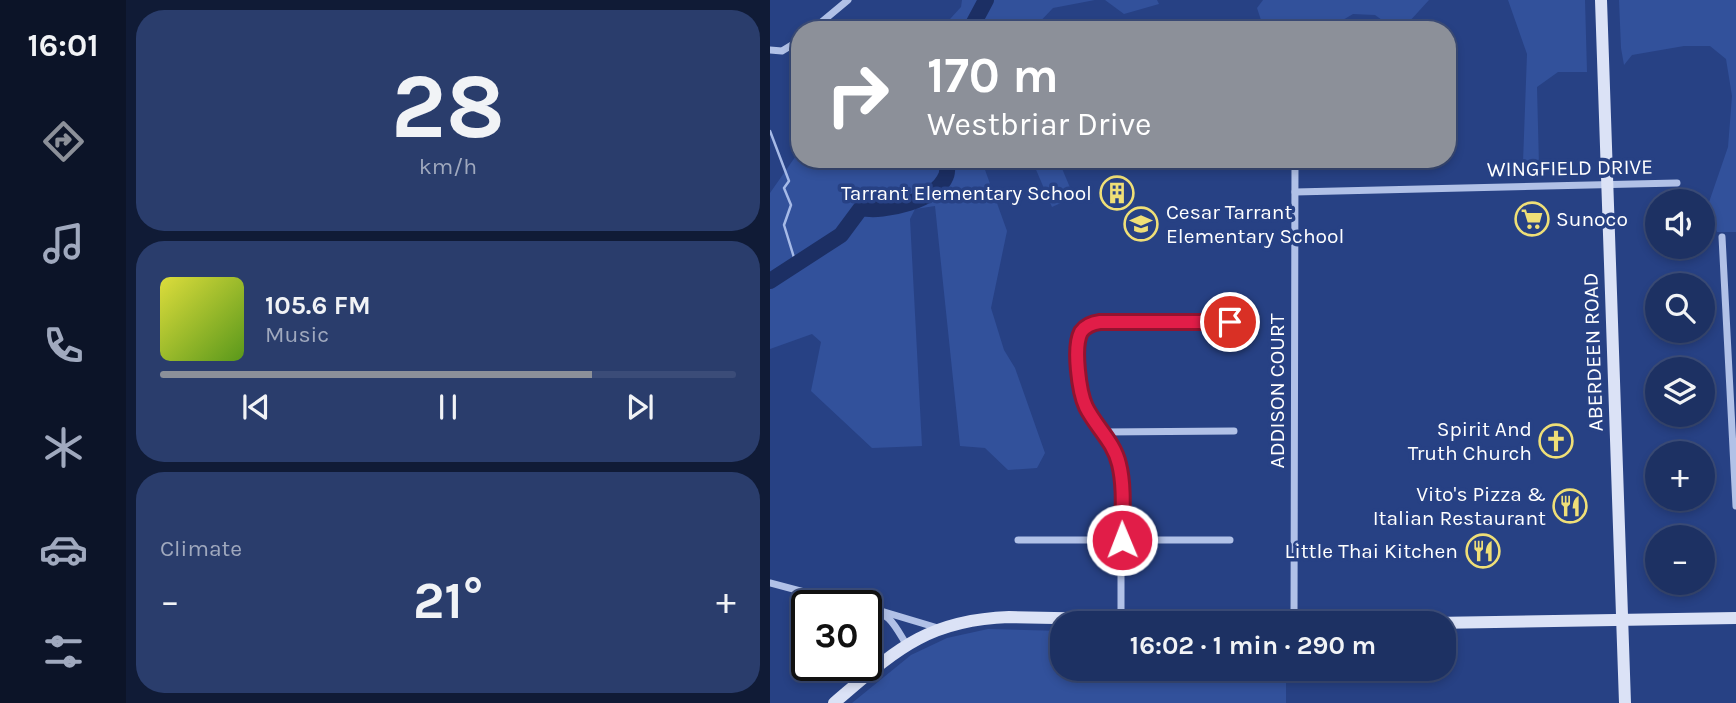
<!DOCTYPE html>
<meta charset="utf-8">
<style>
:root{--surface:#1d3163;--page:#2a3d6c;--text:#f1f3f6;--muted:#a0a9be;--line:#3b4c78;--accent:#8c9099}
body{margin:0;font-family:Karla,sans-serif;background:var(--page);color:var(--text);height:100vh;display:flex;flex-direction:column;font-size:26px;white-space:nowrap}
*{box-sizing:border-box;margin:0}
p{font-size:23px;color:var(--muted)}
.icon{flex:none;width:38px;height:38px;fill:none;stroke:currentColor;stroke-width:2;stroke-linecap:round;stroke-linejoin:round}
.map{position:relative;flex:1;overflow:hidden}
.drawer{display:flex;flex-direction:column;gap:10px;padding:10px;background:#101b36;width:644px}
.drawer>*{flex:none}
.guide{position:absolute;left:21px;top:21px;width:665px;height:147px;border-radius:28px;box-shadow:0 4px 10px #0003,0 0 0 2px var(--line);background:#8c9099;color:#fff;overflow:hidden}
.controls{position:absolute;left:875px;top:189px;display:grid;gap:14px}
.controls a{display:grid;place-items:center;width:70px;height:70px;border-radius:50%;background:var(--surface);box-shadow:0 4px 10px #0003,0 0 0 2px var(--line);font-size:35px}
.speed{position:absolute;left:21px;top:590px;display:flex;gap:14px;font-size:35px;font-weight:700;text-align:center}
.speed>*{display:grid;place-content:center;width:91px;height:91px;border-radius:50%;background:var(--surface);box-shadow:0 4px 10px #0003,0 0 0 2px var(--line);line-height:1}
.speed .limit{border:4px solid #111;border-radius:10px;background:#fff;color:#111}
.pin{position:absolute;display:grid;place-items:center;width:60px;height:60px;color:#fff;margin:-30px;border:4px solid #fff;border-radius:50%;box-shadow:0 2px 7px #0007}
.me{position:absolute;width:77px;margin:-38px;rotate:359deg;stroke-linejoin:round;filter:drop-shadow(0 0 5px #0008)}
.turn{display:flex;align-items:center;gap:24px;height:147px;padding:0 21px;font-size:32px}
.turn .icon{width:91px;height:91px;stroke-width:2.5}
.turn b{display:block;font-size:49px;line-height:60px}
.big{font-size:52px;font-weight:700;line-height:1.1}
.drawer .card{flex:1;display:flex;flex-direction:column;justify-content:center;gap:10px;min-width:0;padding:0 24px;border-radius:28px;background:var(--page)}
.drawer .dial{align-items:center;gap:0}
.dial b{font-size:91px;line-height:1}
.song{display:flex;align-items:center;gap:21px}
.cover{width:84px;height:84px;border-radius:10px;background:linear-gradient(135deg,hsl(60 70% 55%),hsl(90 70% 35%))}
.played{height:7px;border-radius:4px;background:linear-gradient(90deg,var(--accent) 75%,var(--line) 75%)}
.keys{display:flex;justify-content:space-around;direction:ltr}
.heat{display:flex;justify-content:space-between;align-items:center;font-size:38px;direction:ltr}
.trip{position:absolute;left:280px;top:611px;width:406px;height:70px;border-radius:28px;background:var(--surface);box-shadow:0 4px 10px #0003,0 0 0 2px var(--line);font-weight:700;line-height:70px;text-align:center}
main{display:flex;flex:1;min-height:0}
.dock{display:flex;flex-direction:column;width:126px;justify-content:space-around;align-items:center;background:#0c1428;color:var(--muted)}
.dock .icon{width:49px;height:49px}
.dock .on{color:var(--accent)}
.dock b{font-size:32px;color:var(--text)}
.map>svg:first-child{display:block}
</style>
<main>
<nav class="dock">
<b>16:01</b>
<svg class="icon on" aria-label="directions" viewBox="0 0 24 24"><path d="M12 3l9 9-9 9-9-9zM9 14v-3h6M13 9l2 2-2 2"/></svg>
<svg class="icon" aria-label="music" viewBox="0 0 24 24"><path d="M9 18V5l10-2v13"/><circle cx="6" cy="18" r="3"/><circle cx="16" cy="16" r="3"/></svg>
<svg class="icon" aria-label="phone" viewBox="0 0 24 24"><path d="M5 4h4l2 5-3 2q2 4 5 5l2-3 5 2v4C11 20 4 13 5 4z"/></svg>
<svg class="icon" aria-label="climate" viewBox="0 0 24 24"><path d="M12 3v18M4 7l16 10M4 17L20 7"/></svg>
<svg class="icon" aria-label="car" viewBox="0 0 24 24"><path d="M5 17H2v-5l4-1 3-4h7l3 4 3 1v5h-3M9 17h6M6 11h13"/><circle cx="7" cy="17" r="2"/><circle cx="17" cy="17" r="2"/></svg>
<svg class="icon" aria-label="filters" viewBox="0 0 24 24"><path d="M4 7h16M4 17h16"/><circle cx="9" cy="7" r="2"/><circle cx="15" cy="17" r="2"/></svg>
</nav>
<section class="drawer">
<div class="card dial"><b>28</b><p>km/h</p></div>
<div class="card">
<div class="song"><i class="cover"></i><div><b>105.6 FM</b><p>Music</p></div></div>
<div class="played"></div>
<div class="keys"><svg class="icon" aria-label="previous" viewBox="0 0 24 24"><path d="M18 5L8 12l10 7zM5 5v14"/></svg><svg class="icon" aria-label="pause" viewBox="0 0 24 24"><path d="M8 5v14M16 5v14"/></svg><svg class="icon" aria-label="next" viewBox="0 0 24 24"><path d="M6 5l10 7-10 7zM19 5v14"/></svg></div>
</div>
<div class="card"><p>Climate</p>
<div class="heat"><a>−</a><b class="big">21°</b><a>+</a></div>
</div>
</section>
<div class="map">
<svg width="966" height="703" viewBox="0 0 966 703">
<rect width="100%" height="100%" fill="#274184"/>
<g fill="#32519b">
<path d="M192,0h133l-42,8 -21,22h-92l21,-23z"/>
<path d="M335,0h52l2,4 -35,10z"/>
<path d="M493,0h166l-21,23v7h-12l-21,-15 -22,-1 -27,16h-59l-4,-4 -6,-18z"/>
<path d="M738,0h77l2,72h-29l-21,15 2,79 -6,7 -10,-11 4,-108z"/>
<path d="M849,0h117v232h-19l-10,-24 21,-61 4,-51 -6,-37 -16,-13h-26l-52,9 -8,10 -3,-17z"/>
<path d="M30,150v9h184v8l23,64 -16,77 13,42 11,18 30,85 -8,15 -29,2 -23,-22 -25,-2 -25,-240 -20,3 -5,10 12,227 -50,2 -61,-57 10,-49 -9,-8 -42,15v-156z"/>
<path d="M276,159h12l16,38 -22,10 -18,-42z"/>
<path d="M218,629l74,2v37l224,1v34h-434l59,-48 36,-17z"/>
</g>
<g fill="none" stroke-linecap="round" stroke-linejoin="round">
<path stroke="#a6bae7" stroke-width="2.5" d="M0,131l19,50 -5,7 7,17 -7,20 12,39"/>
<g stroke="#1c2f64" stroke-width="16">
<path d="M200,30l16,-30"/>
<path d="M0,281l71,-46 20,-27c23,5 75,-7 85,-32 2,-4 1,-12 1,-17"/>
</g>
<g stroke="#b1c1e7" stroke-width="7">
<path d="M42,30l36,-30"/>
<path d="M0,50l12,1 18,-11"/>
<path d="M525,192l382,-9"/>
<path d="M952,237l14,269"/>
<path d="M333,432l131,-1"/>
<path d="M248,540h212"/>
<path d="M0,583l87,23"/>
<path d="M96,608c24,5 28,16 40,36"/>
<path d="M111,611l57,17"/>
<path d="M351,619v-143c-4,-28 -22,-43 -34,-67 -9,-20 -18,-74 5,-86l138,-1"/>
<path d="M524,623l1,-464"/>
</g>
<g stroke="#dbe2f6" stroke-width="12">
<path d="M831,0l24,703"/>
<path d="M663,623l303,-5"/>
<path d="M64,703c60,-51 91,-83 175,-86l294,6"/>
</g>
</g>
<g fill="none" stroke-linecap="round" stroke-linejoin="round">
<defs>
<path id="route" d="M352,540c0,-24 3,-52 -3,-76 -5,-22 -23,-37 -33,-57 -7,-15 -13,-60 -5,-75 5,-7 11,-9 19,-10h130"/>
</defs>
<use href="#route" stroke="#92132f" stroke-width="18"/>
<use href="#route" stroke="#e11d48" stroke-width="12"/>
</g>
<defs>
<symbol id="building-ring" viewBox="-11 -11 22 22"><circle r="9.5" fill="#274184" stroke="#efdf77" stroke-width="1.5"/><path d="M-4-6H4V6H1V3H-1V6H-4ZM-2.5-4.3h1.7v1.8h-1.7ZM.8-4.3h1.7v1.8H.8ZM-2.5-1h1.7V.8h-1.7ZM.8-1h1.7V.8H.8Z" fill="#efdf77"/></symbol>
<symbol id="supermarket-ring" viewBox="-11 -11 22 22"><circle r="9.5" fill="#274184" stroke="#efdf77" stroke-width="1.5"/><path d="M-6-5.5h2.5l.6 2H6L4.5 2H-2.5L-4.4-4H-6ZM-1.5 3.2a1.3 1.3 0 1 0 .1 0ZM3 3.2a1.3 1.3 0 1 0 .1 0Z" fill="#efdf77"/></symbol>
<symbol id="school-ring" viewBox="-11 -11 22 22"><circle r="9.5" fill="#274184" stroke="#efdf77" stroke-width="1.5"/><path d="M0-5L7-2L0 1L-7-2ZM-4 1L0 2.5L4 1V4Q0 6-4 4Z" fill="#efdf77"/></symbol>
<symbol id="church-ring" viewBox="-11 -11 22 22"><circle r="9.5" fill="#274184" stroke="#efdf77" stroke-width="1.5"/><path d="M-1.2-6h2.4v3.5h3.3v2.4h-3.3V6h-2.4V-.1h-3.3v-2.4h3.3Z" fill="#efdf77"/></symbol>
<symbol id="restaurant-ring" viewBox="-11 -11 22 22"><circle r="9.5" fill="#274184" stroke="#efdf77" stroke-width="1.5"/><path d="M-5-6h1v4h1v-4h1v4h1v-4h1v5L-1.5 .5V6h-2V.5L-5-1ZM5-6V6H3V1.5H1.5Q1.5-4 5-6Z" fill="#efdf77"/></symbol>
</defs>
<g fill-rule="evenodd">
<use href="#building-ring" x="328" y="174" width="38" height="38"/>
<use href="#supermarket-ring" x="743" y="200" width="38" height="38"/>
<use href="#school-ring" x="352" y="205" width="38" height="38"/>
<use href="#church-ring" x="767" y="422" width="38" height="38"/>
<use href="#restaurant-ring" x="781" y="487" width="38" height="38"/>
<use href="#restaurant-ring" x="694" y="532" width="38" height="38"/>
</g>
<g text-anchor="middle" dominant-baseline="central" stroke-width="7" stroke-linejoin="round" paint-order="stroke">
<g font-size="21" fill="#fff" stroke="#274184">
<text transform="translate(800 168) rotate(-1)">WINGFIELD DRIVE</text>
<text transform="translate(823 352) rotate(-92)">ABERDEEN ROAD</text>
<text transform="translate(507 391) rotate(-90)">ADDISON COURT</text>
</g>
<g font-size="21" fill="#fff" stroke="#274184" text-anchor="end">
<text x="322" y="193">Tarrant Elementary School</text>
<text x="396" y="212" text-anchor="start">Cesar Tarrant<tspan x="396" dy="24">Elementary School</tspan></text>
<text x="786" y="219" text-anchor="start">Sunoco</text>
<text x="762" y="429">Spirit And<tspan x="762" dy="24">Truth Church</tspan></text>
<text x="776" y="494">Vito's Pizza &amp;<tspan x="776" dy="24">Italian Restaurant</tspan></text>
<text x="688" y="551">Little Thai Kitchen</text>
</g>
</g>
</svg>
<div class="controls">
<a><svg class="icon" aria-label="sound" viewBox="0 0 24 24"><path d="M4 9h4l5-4v14l-5-4H4zM17 9q2 3 0 6"/></svg></a>
<a><svg class="icon" aria-label="search" viewBox="0 0 24 24"><circle cx="10" cy="10" r="6"/><path d="M15 15l6 6"/></svg></a>
<a><svg class="icon" aria-label="layers" viewBox="0 0 24 24"><path d="M12 4l9 5-9 5-9-5zM3 14l9 5 9-5"/></svg></a>
<a>+</a>
<a>−</a>
</div>
<div class="speed"><div class="limit">30</div></div>
<div class="pin" style="left:460px;top:322px;background:#d93025"><svg class="icon" aria-label="arrive" viewBox="0 0 24 24"><path d="M6 21V4h12l-3 4 3 4H6"/></svg></div>
<svg class="me" style="left:352px;top:540px" viewBox="-20 -20 40 40"><circle r="17" fill="#e11d48" stroke="#fff" stroke-width="3"/><path d="M0-11L8 9 0 5-8 9z" fill="#fff"/></svg>
<div class="trip">16:02 · 1 min · 290 m</div>
<div class="guide">
<div class="turn"><svg class="icon" aria-label="right" viewBox="0 0 24 24"><path d="M7 20v-9h11M14 6l5 5-5 5"/></svg><div><b>170 m</b>Westbriar Drive</div></div>
</div>
</div>
</main>
